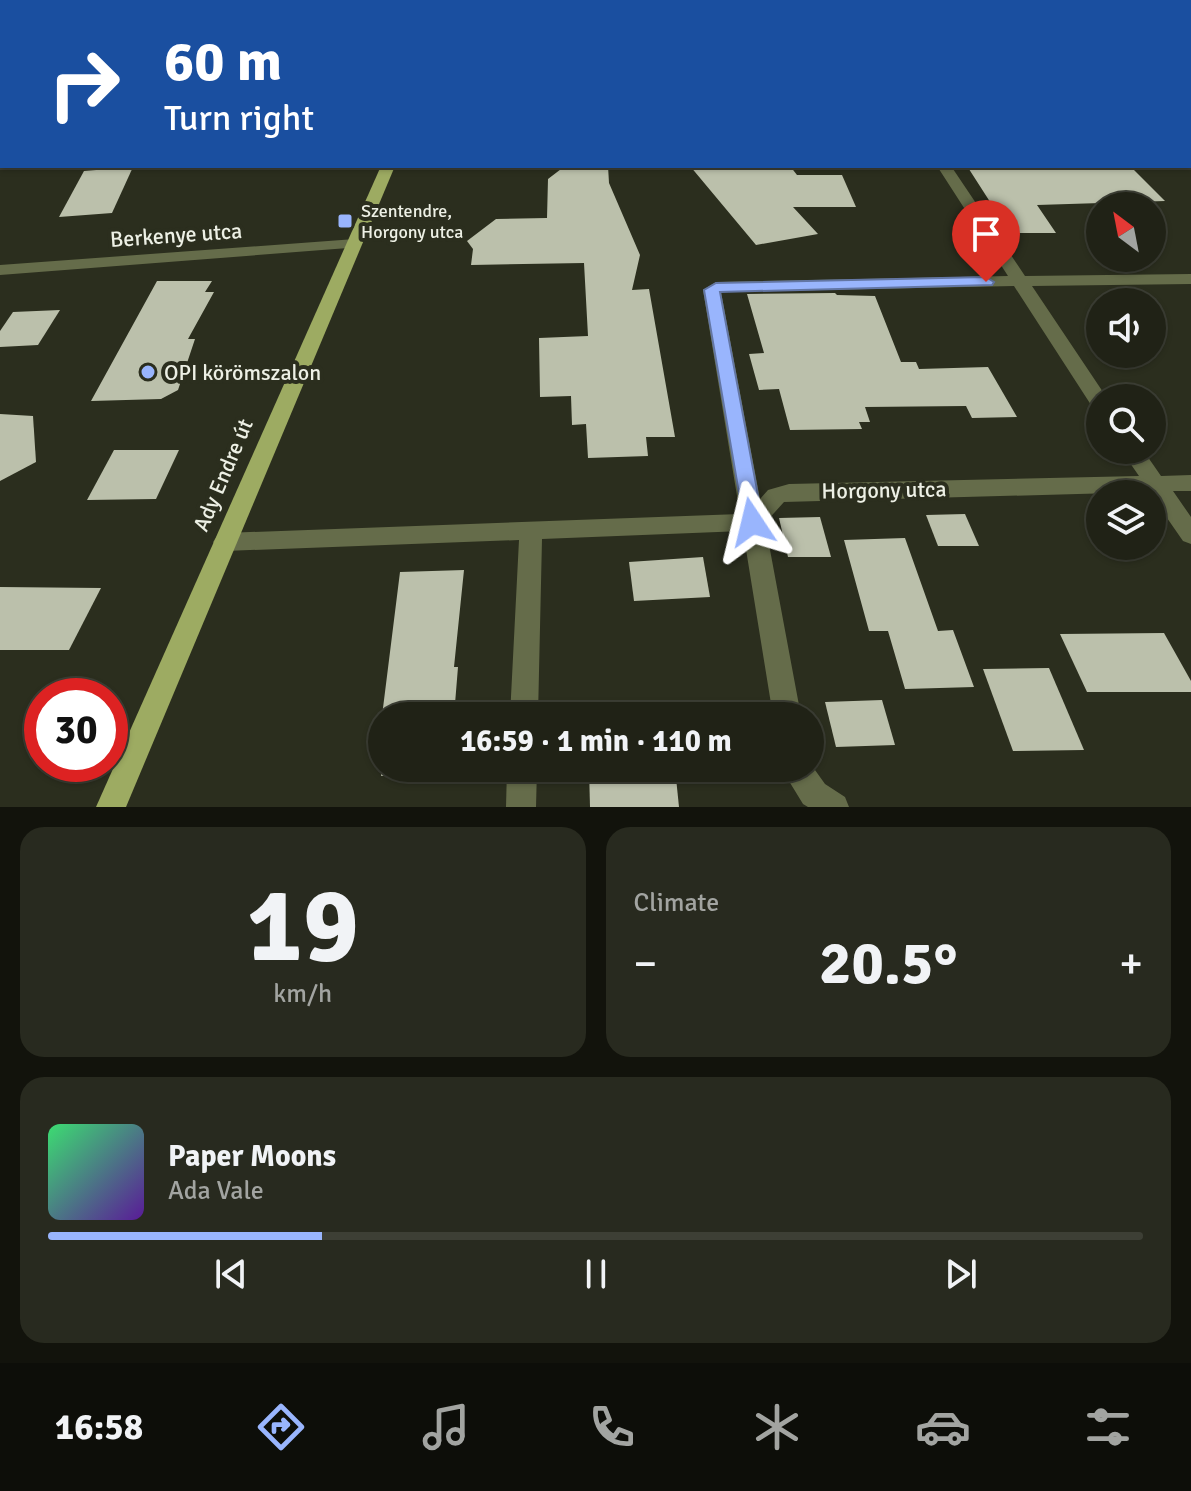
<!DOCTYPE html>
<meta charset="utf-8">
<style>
:root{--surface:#202216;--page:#282a1f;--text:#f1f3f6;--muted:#a2a4a1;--line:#3d3f35;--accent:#99b5fd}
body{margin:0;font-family:Signika,sans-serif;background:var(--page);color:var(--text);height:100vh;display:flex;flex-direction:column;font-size:30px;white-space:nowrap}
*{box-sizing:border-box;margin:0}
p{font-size:26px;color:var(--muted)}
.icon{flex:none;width:44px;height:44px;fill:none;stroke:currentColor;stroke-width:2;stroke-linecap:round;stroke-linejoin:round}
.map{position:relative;height:807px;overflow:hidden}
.sheet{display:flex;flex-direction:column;gap:20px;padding:20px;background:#12130c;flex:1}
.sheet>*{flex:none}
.guide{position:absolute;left:0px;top:0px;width:1192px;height:168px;box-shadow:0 2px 6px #0004,0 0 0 2px var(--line);background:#1a4fa0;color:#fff;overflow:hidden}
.needle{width:52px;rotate:328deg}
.fabs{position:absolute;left:1086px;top:192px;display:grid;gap:16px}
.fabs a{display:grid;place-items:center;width:80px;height:80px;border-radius:50%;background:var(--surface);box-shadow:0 2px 6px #0004,0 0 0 2px var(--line);font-size:40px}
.speed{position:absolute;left:24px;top:678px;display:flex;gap:16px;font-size:40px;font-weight:700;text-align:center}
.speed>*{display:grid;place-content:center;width:104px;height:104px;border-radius:50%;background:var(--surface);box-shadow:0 2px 6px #0004,0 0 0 2px var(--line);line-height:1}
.speed .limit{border:12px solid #d22;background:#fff;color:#111}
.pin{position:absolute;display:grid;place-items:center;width:68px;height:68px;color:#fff;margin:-82px -34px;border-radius:50% 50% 50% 0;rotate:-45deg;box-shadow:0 0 8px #0007}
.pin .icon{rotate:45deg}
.me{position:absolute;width:88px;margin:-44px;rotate:350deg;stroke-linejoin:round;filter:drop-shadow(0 0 6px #0008)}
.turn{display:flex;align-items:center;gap:28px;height:168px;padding:0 32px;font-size:36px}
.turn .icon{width:104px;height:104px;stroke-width:2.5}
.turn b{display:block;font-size:56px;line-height:68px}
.big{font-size:60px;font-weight:700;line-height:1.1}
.sheet .widget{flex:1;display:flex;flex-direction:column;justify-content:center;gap:12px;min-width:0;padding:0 28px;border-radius:24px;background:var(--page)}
.sheet .dial{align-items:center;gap:0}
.dial b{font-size:104px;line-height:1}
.song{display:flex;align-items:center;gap:24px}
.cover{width:96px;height:96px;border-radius:12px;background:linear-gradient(135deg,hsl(140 70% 55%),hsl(270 70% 35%))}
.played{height:8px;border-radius:4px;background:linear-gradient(90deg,var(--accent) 25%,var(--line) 25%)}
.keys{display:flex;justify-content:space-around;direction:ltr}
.heat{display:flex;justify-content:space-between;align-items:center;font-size:44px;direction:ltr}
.sheet .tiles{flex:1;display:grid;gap:20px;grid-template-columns:1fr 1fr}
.widget:last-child{grid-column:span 2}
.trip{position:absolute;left:368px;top:702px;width:456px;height:80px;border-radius:40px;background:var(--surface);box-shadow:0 2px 6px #0004,0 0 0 2px var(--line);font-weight:700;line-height:80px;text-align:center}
.tabs{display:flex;height:128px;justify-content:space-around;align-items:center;background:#0d0e09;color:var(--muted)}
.tabs .icon{width:56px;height:56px}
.tabs .current{color:var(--accent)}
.tabs b{font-size:36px;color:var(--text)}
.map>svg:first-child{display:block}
</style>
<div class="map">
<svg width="1191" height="807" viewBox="0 0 1191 807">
<rect width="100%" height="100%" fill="#2b2e1e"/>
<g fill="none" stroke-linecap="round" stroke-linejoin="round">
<rect fill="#5f6c05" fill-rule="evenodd" x="0" y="136" width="2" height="4"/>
</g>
<g fill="#bbc0ab">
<path d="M565,166h43l1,17 31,72 -8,35 17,-1 26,148h-29l2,19 -60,2 -2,-34 -14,1 -1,-29 -31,1 -1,-59 49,-2 -4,-73 -113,2 2,-16 -6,-8 29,-22 51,-1 1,-39z"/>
<path d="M690,166h100l7,9h45l14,32h-63l25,27 -62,11z"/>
<path d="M967,166h163l35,35 -128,4 19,28h-46z"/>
<path d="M133,167l-21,46 -53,4 25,-46z"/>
<path d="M157,281h55l-7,11h9l-26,47h7l-17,51 -17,9 -70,2z"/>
<path d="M835,293l2,2 38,1 26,66h15l3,7 69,-2 29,50 -45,1 -6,-12 -101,1 5,15h-11l3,7 -72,1 -11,-41 -20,1 -10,-36 15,-1 -17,-59z"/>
<path d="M60,310l-22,35 -38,2v-16l13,-19z"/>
<path d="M0,414l33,2 3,46 -36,19z"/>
<path d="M114,450h65l-23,49 -69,1z"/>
<path d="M965,514l14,32h-41l-12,-31z"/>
<path d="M820,517l11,40h-43l-9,-39z"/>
<path d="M905,538l33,93 15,-1 21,57 -69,2 -17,-58h-19l-25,-91z"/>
<path d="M703,557l7,40 -76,4 -5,-39z"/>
<path d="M464,570l-10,97h4l-4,49h-72l18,-144z"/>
<path d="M0,587l101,1 -32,62h-69z"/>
<path d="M1164,633l27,48v11h-104l-27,-58z"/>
<path d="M1049,668l35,82 -71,1 -30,-82z"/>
<path d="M882,700l13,45 -59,2 -11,-45z"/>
<path d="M659,703l2,13h-55l-1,-10z"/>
<path d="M382,767v1h60v6l-61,2z"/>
<path d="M589,768h86l4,39h-89z"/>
</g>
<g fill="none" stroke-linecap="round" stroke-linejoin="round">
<path stroke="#717466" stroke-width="3" stroke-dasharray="2 2" stroke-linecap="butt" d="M824,2l10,-2"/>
<g fill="#656c4a" fill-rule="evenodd">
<path d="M601,0h12l1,2h-12z"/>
<path d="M945,0h15l1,2h-15z"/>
<rect x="0" y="120" width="2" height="8"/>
<rect x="1190" y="139" width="1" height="9"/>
<path d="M937,166h14l74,110 166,-2v10l-159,2 75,112h-7v12l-7,-2 -79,-122 -293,6 39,207 8,-9 21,-6 350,-8 -18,-26h22l18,26 30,-1v16h-18l18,26v27l-8,-3 -34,-49 -365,10 -19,21 36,193h-28l-30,-185 -201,8 -4,177h-28l9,-176 -294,11 -8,-3 -4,-6 4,-6 8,-3 515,-19 -37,-224 13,-8 292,-6z"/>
<path d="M355,239l6,2v6l-361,28v-10z"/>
<path d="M810,763l15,21 20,13 4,10h-41l-5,-3 -22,-36h29z"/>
<path d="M507,768h30l-1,39h-30z"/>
</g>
<g fill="#9dab62" fill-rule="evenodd">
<path d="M391,0h10l1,2h-10z"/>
<path d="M381,166h14l-269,641h-30z"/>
</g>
</g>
<path fill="#99b5fd" stroke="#6376a4" stroke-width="2" d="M986,277l8,5 -2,3 -272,7 43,230 -3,6h-15l-41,-238 12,-7z"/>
<g fill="#99b5fd" stroke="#2b2e1e" stroke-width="3">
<rect x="337" y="213" width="16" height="16" rx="4"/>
<circle cx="148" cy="372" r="8"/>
</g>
<g text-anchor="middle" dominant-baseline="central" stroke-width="8" stroke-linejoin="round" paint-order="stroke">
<g font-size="18" fill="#edf0e5" stroke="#2b2e1e" text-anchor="start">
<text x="361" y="211">Szentendre,<tspan x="361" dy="21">Horgony utca</tspan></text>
</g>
<g font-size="22" fill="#edf0e5" stroke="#2b2e1e">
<text transform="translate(176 235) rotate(-4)">Berkenye utca</text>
<text transform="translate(223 475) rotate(-67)">Ady Endre út</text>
<text transform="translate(884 490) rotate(-1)">Horgony utca</text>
</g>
<g font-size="22" fill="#edf0e5" stroke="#2b2e1e" text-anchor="start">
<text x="164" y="372">OPI körömszalon</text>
</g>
</g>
</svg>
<div class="fabs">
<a><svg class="needle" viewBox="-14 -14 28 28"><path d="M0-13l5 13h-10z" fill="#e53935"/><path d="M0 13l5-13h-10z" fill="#a2a4a1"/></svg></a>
<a><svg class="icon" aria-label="sound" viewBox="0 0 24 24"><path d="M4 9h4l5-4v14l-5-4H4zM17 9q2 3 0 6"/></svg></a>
<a><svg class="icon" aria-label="search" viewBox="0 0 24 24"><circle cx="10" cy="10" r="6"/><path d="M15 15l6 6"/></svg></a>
<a><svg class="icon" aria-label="layers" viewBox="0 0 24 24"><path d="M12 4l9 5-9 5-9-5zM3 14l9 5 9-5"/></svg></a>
</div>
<div class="speed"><div class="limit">30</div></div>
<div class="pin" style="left:986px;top:282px;background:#d93025"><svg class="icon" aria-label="arrive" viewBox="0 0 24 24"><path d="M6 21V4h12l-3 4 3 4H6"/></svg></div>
<svg class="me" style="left:752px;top:522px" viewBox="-20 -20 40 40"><path d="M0-17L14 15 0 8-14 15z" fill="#99b5fd" stroke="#fff" stroke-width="4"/></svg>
<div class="trip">16:59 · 1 min · 110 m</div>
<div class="guide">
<div class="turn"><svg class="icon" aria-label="right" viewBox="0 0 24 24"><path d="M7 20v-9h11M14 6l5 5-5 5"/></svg><div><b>60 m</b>Turn right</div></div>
</div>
</div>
<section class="sheet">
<div class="tiles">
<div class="widget dial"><b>19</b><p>km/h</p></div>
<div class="widget"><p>Climate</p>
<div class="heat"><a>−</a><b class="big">20.5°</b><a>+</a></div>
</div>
<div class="widget">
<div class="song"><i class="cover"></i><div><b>Paper Moons</b><p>Ada Vale</p></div></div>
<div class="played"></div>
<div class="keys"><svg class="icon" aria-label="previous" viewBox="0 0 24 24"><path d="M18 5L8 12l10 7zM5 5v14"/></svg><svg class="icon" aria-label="pause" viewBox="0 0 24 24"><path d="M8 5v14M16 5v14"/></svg><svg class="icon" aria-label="next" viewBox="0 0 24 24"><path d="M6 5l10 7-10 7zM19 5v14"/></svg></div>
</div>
</div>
</section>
<nav class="tabs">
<b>16:58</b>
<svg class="icon current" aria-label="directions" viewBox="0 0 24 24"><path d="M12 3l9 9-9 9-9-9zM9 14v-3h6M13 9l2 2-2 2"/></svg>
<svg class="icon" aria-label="music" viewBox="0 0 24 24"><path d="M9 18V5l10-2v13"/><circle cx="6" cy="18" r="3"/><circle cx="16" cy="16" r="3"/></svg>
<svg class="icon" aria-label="phone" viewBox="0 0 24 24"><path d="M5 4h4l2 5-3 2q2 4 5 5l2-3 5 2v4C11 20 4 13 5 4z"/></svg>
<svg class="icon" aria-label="climate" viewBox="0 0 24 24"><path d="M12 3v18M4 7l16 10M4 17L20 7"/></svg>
<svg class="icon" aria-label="car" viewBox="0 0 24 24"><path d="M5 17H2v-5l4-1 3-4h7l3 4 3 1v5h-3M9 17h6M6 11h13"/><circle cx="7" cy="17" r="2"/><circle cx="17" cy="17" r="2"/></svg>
<svg class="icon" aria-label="filters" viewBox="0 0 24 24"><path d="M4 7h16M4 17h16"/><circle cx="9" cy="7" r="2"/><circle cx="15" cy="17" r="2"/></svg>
</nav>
